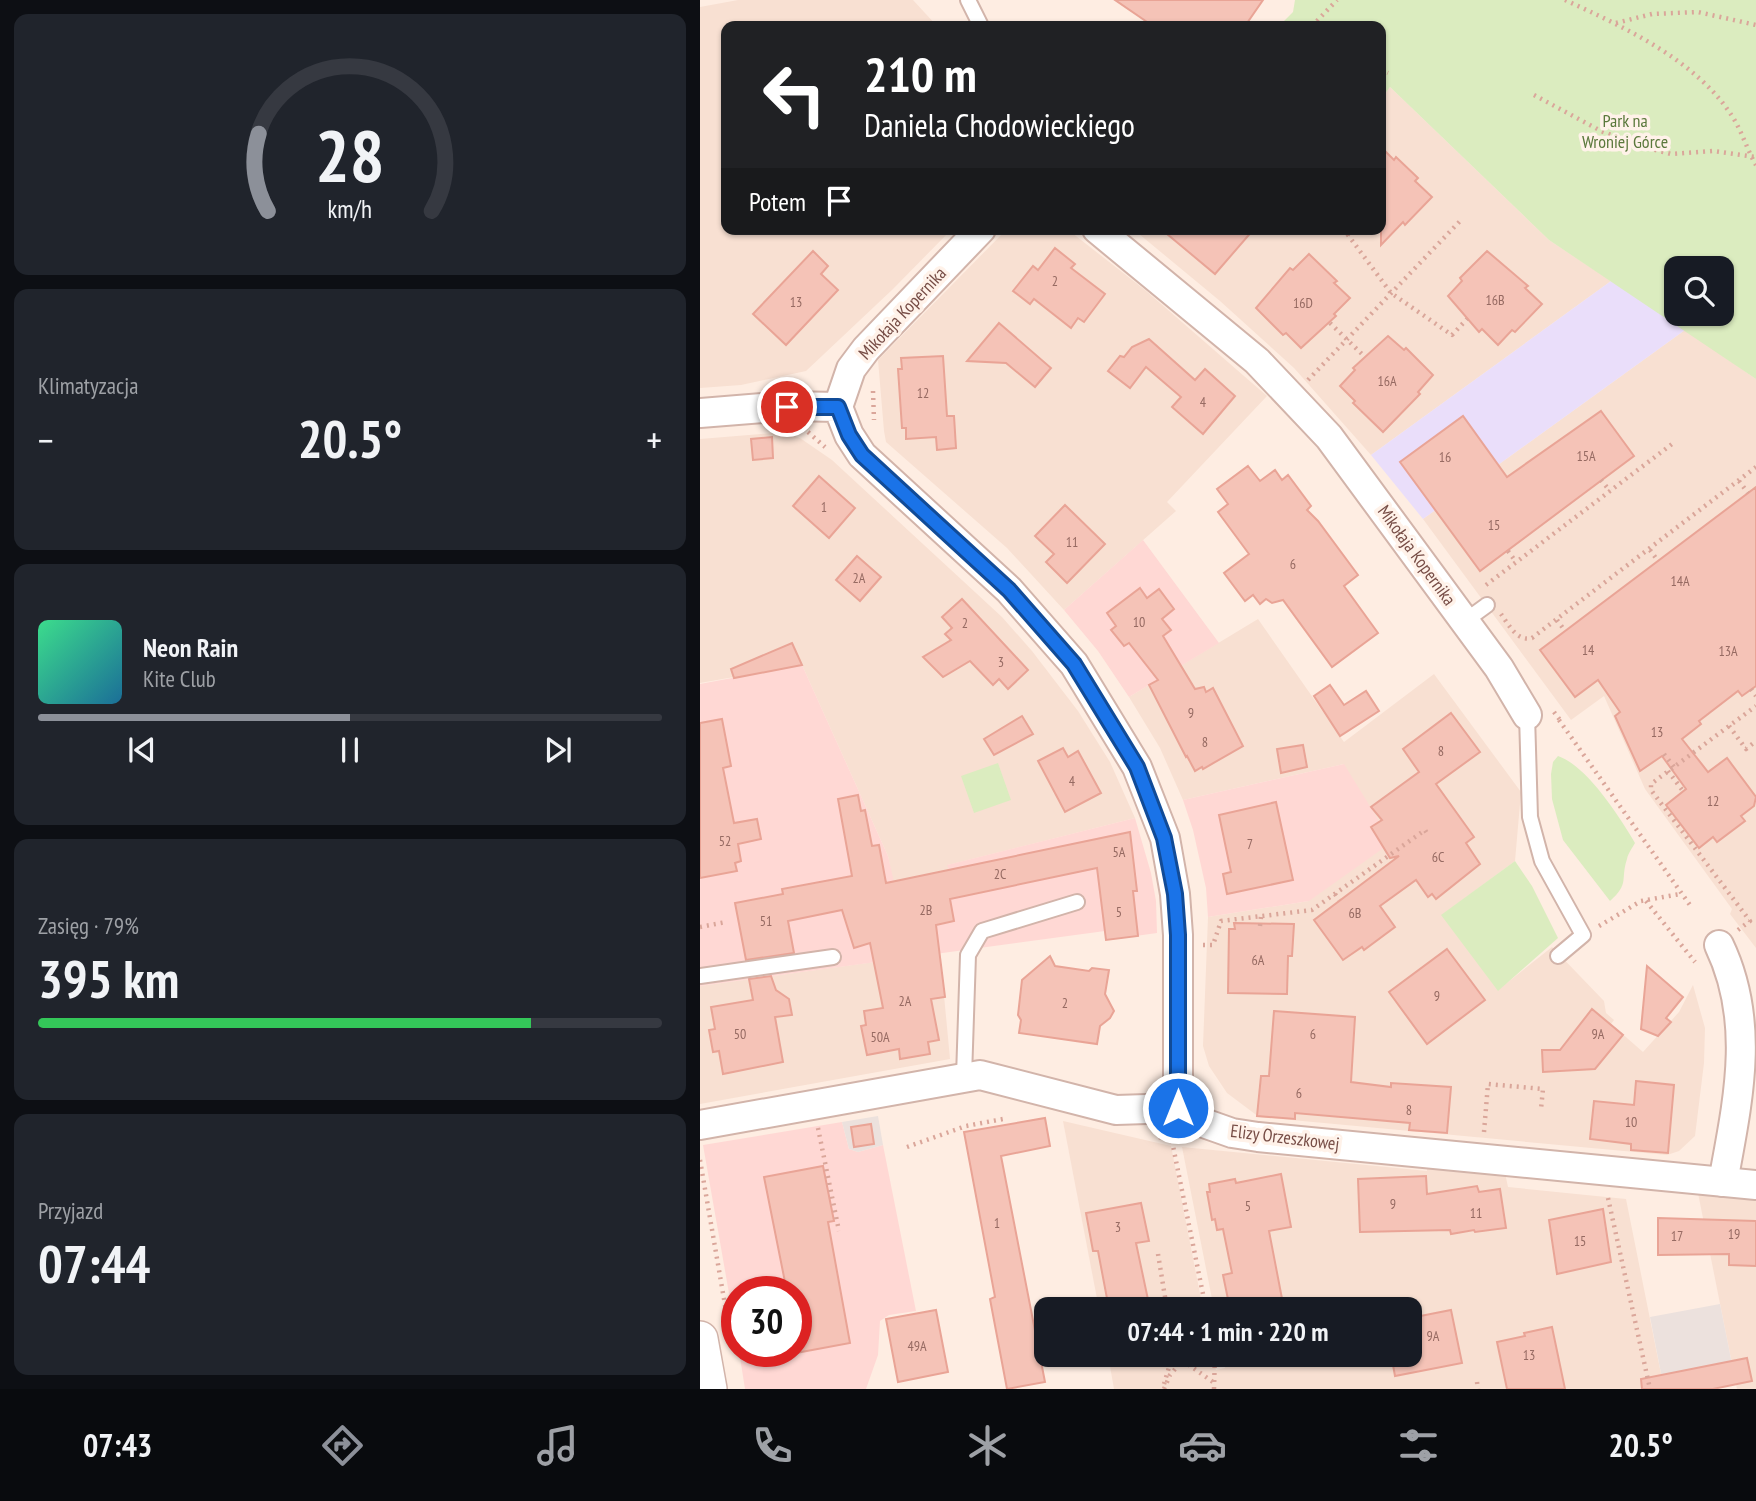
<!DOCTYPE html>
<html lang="pl">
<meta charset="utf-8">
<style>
:root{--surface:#171b24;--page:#20242c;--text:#f1f3f6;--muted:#9ea1a6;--line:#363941;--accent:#8c9099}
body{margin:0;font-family:"PT Sans Narrow",sans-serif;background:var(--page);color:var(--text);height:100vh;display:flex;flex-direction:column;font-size:26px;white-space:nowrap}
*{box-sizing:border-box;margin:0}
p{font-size:23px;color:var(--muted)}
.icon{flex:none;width:38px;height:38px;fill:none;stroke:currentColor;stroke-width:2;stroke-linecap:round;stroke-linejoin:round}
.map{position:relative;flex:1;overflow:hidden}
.details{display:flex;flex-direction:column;gap:14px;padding:14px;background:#0d0f14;width:700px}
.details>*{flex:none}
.hud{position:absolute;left:21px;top:21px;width:665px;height:214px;border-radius:14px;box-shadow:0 2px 5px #0004;background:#202124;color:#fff;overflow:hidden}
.buttons{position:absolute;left:964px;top:256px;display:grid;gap:14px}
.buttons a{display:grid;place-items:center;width:70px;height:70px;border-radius:14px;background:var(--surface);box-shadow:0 2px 5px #0004;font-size:35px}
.speed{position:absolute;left:21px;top:1276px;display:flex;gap:14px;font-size:35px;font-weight:700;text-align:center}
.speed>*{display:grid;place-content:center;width:91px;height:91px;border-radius:50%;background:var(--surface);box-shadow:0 2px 5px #0004;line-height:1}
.speed .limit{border:10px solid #d22;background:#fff;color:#111}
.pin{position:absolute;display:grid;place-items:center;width:60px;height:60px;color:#fff;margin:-30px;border:4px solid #fff;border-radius:50%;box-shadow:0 2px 7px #0007}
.me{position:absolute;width:77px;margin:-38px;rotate:0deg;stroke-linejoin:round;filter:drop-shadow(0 0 5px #0008)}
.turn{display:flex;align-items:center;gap:24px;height:147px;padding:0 28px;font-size:32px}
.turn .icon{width:91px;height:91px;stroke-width:2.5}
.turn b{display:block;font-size:49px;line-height:60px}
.then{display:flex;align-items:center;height:66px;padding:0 28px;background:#0003;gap:14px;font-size:26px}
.big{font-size:52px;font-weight:700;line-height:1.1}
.details .widget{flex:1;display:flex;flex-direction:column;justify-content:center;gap:10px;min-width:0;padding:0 24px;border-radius:14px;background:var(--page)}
.details .dial{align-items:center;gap:0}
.dial svg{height:182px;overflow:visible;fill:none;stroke:var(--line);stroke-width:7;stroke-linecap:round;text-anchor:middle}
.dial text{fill:var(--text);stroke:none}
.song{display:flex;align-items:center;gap:21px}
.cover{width:84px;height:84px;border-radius:10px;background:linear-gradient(135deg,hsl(150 70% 55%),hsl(200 70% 35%))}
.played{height:7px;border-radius:4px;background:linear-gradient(90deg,var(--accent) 50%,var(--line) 50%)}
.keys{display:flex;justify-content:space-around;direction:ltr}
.heat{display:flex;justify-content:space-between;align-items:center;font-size:38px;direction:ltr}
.charge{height:10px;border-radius:5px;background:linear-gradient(90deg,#34c759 79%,var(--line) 0)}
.trip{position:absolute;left:334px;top:1297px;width:388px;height:70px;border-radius:14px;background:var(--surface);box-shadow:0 2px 5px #0004;font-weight:700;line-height:70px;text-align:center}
.tab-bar{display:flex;height:112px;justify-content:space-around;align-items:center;background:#090b0e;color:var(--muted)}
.tab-bar .icon{width:49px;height:49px}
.tab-bar .current{color:var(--accent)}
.tab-bar b{font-size:32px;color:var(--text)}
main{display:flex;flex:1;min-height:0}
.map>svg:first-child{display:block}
</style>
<main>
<section class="details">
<div class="widget dial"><svg viewBox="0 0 100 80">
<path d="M14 69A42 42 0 1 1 86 69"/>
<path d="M14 69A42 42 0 0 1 10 35" stroke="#8c9099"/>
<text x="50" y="56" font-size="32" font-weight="700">28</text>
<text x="50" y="72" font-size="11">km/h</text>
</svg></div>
<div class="widget"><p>Klimatyzacja</p>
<div class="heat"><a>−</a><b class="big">20.5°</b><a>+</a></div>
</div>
<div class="widget">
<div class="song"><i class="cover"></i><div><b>Neon Rain</b><p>Kite Club</p></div></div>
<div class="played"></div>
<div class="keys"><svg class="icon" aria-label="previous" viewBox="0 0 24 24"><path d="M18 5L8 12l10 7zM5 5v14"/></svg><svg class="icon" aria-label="pause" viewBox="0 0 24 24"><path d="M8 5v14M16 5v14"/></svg><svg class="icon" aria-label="next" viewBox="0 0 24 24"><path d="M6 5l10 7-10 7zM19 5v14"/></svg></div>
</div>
<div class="widget"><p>Zasięg · 79%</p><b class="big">395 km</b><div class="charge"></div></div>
<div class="widget"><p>Przyjazd</p><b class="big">07:44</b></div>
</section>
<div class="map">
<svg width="1056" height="1389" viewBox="0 0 1056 1389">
<rect width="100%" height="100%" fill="#feede2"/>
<g fill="#f8e0d2">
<path d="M38,0h175l24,26h-211v203h226l-59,60 -87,82 -65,14 -41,3v-381z"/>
<path d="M690,87l159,153 62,41 -240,174 -77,-87 -74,-67 -87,-72h248v-130z"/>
<path d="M307,229h60l78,61 122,106 -100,106 9,9 -112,99 -57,-62 -121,-106 -2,-11 -6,-71z"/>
<path d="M985,330l71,49v569l-26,-34 2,-5 -87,-120 -41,-93 -33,24 -148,-201z"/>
<path d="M85,432l15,6 32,22 170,157 30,34 46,60 32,51 25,56 -187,47 1,5 -56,12 -5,-26 -86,-191 -102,18v-244z"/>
<path d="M558,619l86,123 90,-68 87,118 -6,69 -73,54 56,75 54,-43 52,54 2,12 8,7 -3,4 32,28 36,-40 14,-27 12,43 -1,35 -9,73 -16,15 -12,4 -408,-38 -32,-24 -18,-27 -6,-20 5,-129 101,-16 35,-137 -161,36 -23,-52 -31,-51z"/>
<path d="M240,953l10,106 -250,45v-118z"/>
<path d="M363,1121l108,25 32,163h-104z"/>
<path d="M482,1147l245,24v-4l78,6 3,14 118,12 38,190h-550l-6,-34h104l4,15 9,-2 -3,-13 188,-1v-45h-196z"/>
<path d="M998,1193l58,7v189h-19z"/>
</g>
<g fill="#ffd8d4">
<path d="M443,540l76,103 -90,54 -31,-46 -34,-41z"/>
<path d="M102,665l86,191 6,26 55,-12 -2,-5 188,-47 16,55 5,28 1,32 -50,7 -2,-9 -405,55v-302z"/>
<path d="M644,764l48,78 -83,59 -101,16 -2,-29 -13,-58 -10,-30z"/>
<path d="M142,1122l7,27 9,3 25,-7 33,166 -27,4 -9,6 -2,34 -12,34h-121l-6,-38h57v-59h-59v47l-34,-194z"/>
</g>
<g fill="#ece1dd">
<path d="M178,1116l5,29 -25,7 -9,-3 -7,-27z"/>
<path d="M1020,1304l16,80 -23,5h-49l-14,-72z"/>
</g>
<path fill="#eadefa" d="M911,281l74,49 -262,189 -52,-64z"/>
<g fill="#dbecbf" fill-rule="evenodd">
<path d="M595,0h461v379l-207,-139 -159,-153 -9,12v-73h-102l14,-14zM976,268h46v45h-46z"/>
<path d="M858,756c28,9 62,61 77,87 -3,5 -7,11 -8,16 -7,21 3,24 -17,42l-47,-61 -11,-41 -1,-25 2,-12z"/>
<path d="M298,763l13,37 -37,13 -13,-37z"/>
<path d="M815,861l17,25 26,52 -60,53 -57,-76z"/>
</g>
<g fill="#f5c3b7" stroke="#e9a496" stroke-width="2">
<path d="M415,0h148l-18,26h-92z"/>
<path d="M681,147l13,13 2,-3 22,21 -3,3 17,16 -27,28 -2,-3 -22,23z"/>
<path d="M461,229h93l-39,45z"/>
<path d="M355,248l20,16 -4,4 34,26 -21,28 -6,-4 -7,10 -37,-29 -4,5 -17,-13 20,-25 5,4z"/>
<path d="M113,251l15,15 -7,8 17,16 -52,55 -33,-31z"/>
<path d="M787,251l41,35 -3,2 17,16 -27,28 -3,-2 -14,15 -16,-16 -3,3 -31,-36 14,-15 -2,-3z"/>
<path d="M609,254l28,27 -3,2 16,15 -16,16 2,2 -35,32 -15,-15 -3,2 -27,-27 34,-40 3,2z"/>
<path d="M299,323l52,45 -16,19 -29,-24 -39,-2z"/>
<path d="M688,336l16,14 2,-2 27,27 -15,17 2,2 -37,38 -30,-29 2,-2 -15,-15 15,-16 -2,-2z"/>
<path d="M449,339l46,41 10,-11 30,27 -32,38 -31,-27 9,-10 -35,-30 -16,21 -22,-17 12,-15 4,1 8,-10z"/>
<path d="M243,356l4,60h7l2,32 -19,2 -1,-13 -30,2v-11h-4l-4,-59h4l-1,-11z"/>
<path d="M901,411l33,45 -154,115 -80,-109 63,-46 44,61z"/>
<path d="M72,437l1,21 -20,2 -2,-21z"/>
<path d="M548,466l12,15 15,-11 7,10 6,-5 23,31 -4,4 11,11 40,54 -14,11 34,47 -46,34 -49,-67 -11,3 -6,-4 -6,5 -7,-9 -8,6 -21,-28 25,-19 -31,-42 10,-8 -11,-15z"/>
<path d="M119,476l36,32 -26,30 -36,-32z"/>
<path d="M1056,487v199l-14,10 -4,-5 -39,30 2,3 -19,15 26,33 19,-14 29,39 -2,9 -13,10 4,5 -28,21 -4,-5 -14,11 -33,-43 20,-16 -24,-33 -22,15 -25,-55 5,-4 -22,-32 -23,17 -35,-47z"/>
<path d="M365,505l40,39 -38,39 -21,-21 8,-8 -19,-18z"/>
<path d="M157,556l24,21 -21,24 -24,-21z"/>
<path d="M440,588l7,10 12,-9 15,20 -12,10 9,11 -8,6 32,53 9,-2 2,5 7,-4 30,58 -40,23 -1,-2 -7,4 -8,-15 -1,1 -37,-72 9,-5 -29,-37 -5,3 -13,-16 5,-4 -9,-13z"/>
<path d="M262,599l66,71 -20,19 -9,-10 -6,6 -23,-24 -27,16 -20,-20 28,-17 -6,-6 7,-6 -10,-11z"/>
<path d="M92,643l10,22 -68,13 -3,-9z"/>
<path d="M630,685l14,20 22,-14 13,20 -39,25 -26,-40z"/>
<path d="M751,713l29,39 -44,32 38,53 -8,6 14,21 -44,35 -4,-5 -4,3 -12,-17 -36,26 15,21 -31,23 -2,-3 -19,13 -29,-40 85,-64 -9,2 -19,-31 11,-7 -11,-13 48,-35 -16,-23z"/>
<path d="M322,716l11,18 -39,21 -10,-16z"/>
<path d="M22,719l9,47 -8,2 11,55 23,-4 4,20 -23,5 3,17 -6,2 2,8 -37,7v-155z"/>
<path d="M603,745l4,22 -26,6 -4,-24z"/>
<path d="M363,748l5,9 10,-6 23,42 -36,19 -27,-51z"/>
<path d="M158,795l3,16 4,-1 7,36 7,-1 7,38 244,-51 7,59h-4l5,45 -32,4 -9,-72 -147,31 4,22 -18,4 9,72 -14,2 8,41 -11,2 2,12 -30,5 -1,-10 -32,6 -6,-29 5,-1 -2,-14 19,-3 -13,-65 -16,5 -12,-38 -54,11 6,32 -48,7 -11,-57 48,-9 -1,-5 70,-13 -14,-77z"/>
<path d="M576,802l17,78 -66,14 -4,-20 8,-2 -12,-57z"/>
<path d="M534,923l60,1 -2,32h-4l-1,38 -59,-1 1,-64h6z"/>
<path d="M747,949l38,51 -58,44 -38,-52z"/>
<path d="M350,956l5,10 34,5 3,-3 17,2 -4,24 9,17 -4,7 -10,8 -3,18 -78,-11 2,-13 -3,-5 4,-35z"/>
<path d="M947,966l36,31 -17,21 5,4 -13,14 -17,-7z"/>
<path d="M71,976l5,14 13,9 3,16 -17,2 8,45 -60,12 -4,-23 -6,1 -4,-22 6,-1 -4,-22 42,-7 -4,-21z"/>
<path d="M892,1009l31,26 -28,34 -52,3 -1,-22h18z"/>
<path d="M574,1011l81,6 -4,65 40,5v-4l60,4 -4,46 -38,-3 1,-7 -115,-10v6l-38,-3 4,-40h8z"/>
<path d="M936,1081l38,4 -6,68 -37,-3v-6l-41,-5 4,-38 40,4z"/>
<path d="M345,1118l5,28 -49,10 44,226 -38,7 -17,-90 5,-2 -31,-165z"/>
<path d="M171,1124l3,20 -20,3 -3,-20z"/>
<path d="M123,1166l11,55 -6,1 22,121 -54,10v-61h-9l-23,-115z"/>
<path d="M581,1174l10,53 -22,4 15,78h-54l-7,-34 9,-2 -9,-44 -6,1 -2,-11 -3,1 -5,-28h3l-1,-8 26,-5 1,4z"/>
<path d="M726,1176l1,18 50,-8 2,6 21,-3 6,39 -31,4 -1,-2 -23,4 -1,-4 -90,2 -2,-53z"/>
<path d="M441,1203l8,38 -13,2 14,66h-41l-11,-58h-5l-7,-38z"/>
<path d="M903,1209l8,53 -54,12 -8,-54z"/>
<path d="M958,1218l98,3v45l-27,-1v-11l-71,1z"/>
<path d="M236,1310l12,62 -50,10 -12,-63z"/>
<path d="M751,1310l11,53 -67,13 -4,-22h19v-36z"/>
<path d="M852,1327l13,62h-58l-10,-47 28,-6 -1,-3z"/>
<path d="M1047,1358l5,23 -39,8h-71l-1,-10z"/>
</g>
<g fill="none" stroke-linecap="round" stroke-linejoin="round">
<defs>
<g id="service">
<path d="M268,0l13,26"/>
<path d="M765,621l22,-16"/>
<path d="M827,715l3,102 12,44 41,74 -25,21"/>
<path d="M0,976l133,-19"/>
<path d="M264,1077l4,-122 14,-24 95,-29"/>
</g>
<g id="minor">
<path d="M397,229l160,132 72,76 170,231 28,47"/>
<path d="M138,407l13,-38 15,-20 115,-120"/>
<path d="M0,413l87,-7 51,1 11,28 13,20 147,135 65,74 63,103 28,71 10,56 3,41v173"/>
<path d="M1019,945c37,77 19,155 4,237"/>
<path d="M0,1125l280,-50 136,35 62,-2 20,13 34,12 26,4 498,48"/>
</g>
<path id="tertiary" d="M0,1339l9,50"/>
</defs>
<use href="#service" stroke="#d2b4aa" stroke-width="18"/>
<use href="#minor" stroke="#d2b4aa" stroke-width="32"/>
<use href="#tertiary" stroke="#d2b4aa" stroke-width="38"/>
<g stroke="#daa69a" stroke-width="4.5" stroke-dasharray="2 5" stroke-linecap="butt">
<path d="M865,0c59,27 131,60 167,116 10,15 15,34 24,49"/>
<path d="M916,23l36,-9 46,-2 58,13"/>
<path d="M612,26l25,-26"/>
<path d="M681,70l7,3"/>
<path d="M834,95l67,36 42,16 28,7 42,-3 43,6"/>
<path d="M653,229l-5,6 43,58 61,42 15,-16"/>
<path d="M630,323l34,33"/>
<path d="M608,380l154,-161"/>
<path d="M173,391l1,29"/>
<path d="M108,432l17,15"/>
<path d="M901,480l9,11"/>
<path d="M1039,481l9,12"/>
<path d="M950,550l8,11"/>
<path d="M808,551l8,11"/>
<path d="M786,585l186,-141"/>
<path d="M801,614c8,11 16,28 31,24l224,-171"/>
<path d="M857,620l8,11"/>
<path d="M1051,689l5,7"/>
<path d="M854,712l6,8"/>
<path d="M859,720l133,188"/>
<path d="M1029,726l17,23 10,-8"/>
<path d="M964,754l10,13"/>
<path d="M968,771l15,20"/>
<path d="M635,894l4,6"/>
<path d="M946,901l49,61"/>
<path d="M560,926l1,-10"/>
<path d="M899,926l42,-25 39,-7"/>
<path d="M0,927l26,-5"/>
<path d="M1038,930l12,-9 -99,-131v-6l105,-78"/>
<path d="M503,945h10l8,-24 91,-11 113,-80 3,5"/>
<path d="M118,1128l21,103"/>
<path d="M784,1132l4,-48 55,5 -2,20"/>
<path d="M459,1137l18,4"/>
<path d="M472,1141l34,168"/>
<path d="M207,1147l59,-21 37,-7"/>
<path d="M0,1160l29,168"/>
<path d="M908,1198l42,191"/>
<path d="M458,1254l9,55"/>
<path d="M480,1354l2,6 31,22"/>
<path d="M777,1382l1,7"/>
<path d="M464,1384l9,-30"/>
<path d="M464,1389l6,-14 18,-21"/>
<path d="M514,1389l1,-35"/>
</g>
<use href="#service" stroke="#fff" stroke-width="14"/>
<use href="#minor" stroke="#fff" stroke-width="28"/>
<use href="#tertiary" stroke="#fff" stroke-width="35"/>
</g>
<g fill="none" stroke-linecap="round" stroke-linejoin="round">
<defs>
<path id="route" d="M87,407h51l11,28 13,20 147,135 65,74 63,103 27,71 11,56 3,41v173"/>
</defs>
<use href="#route" stroke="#114b97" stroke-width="18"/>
<use href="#route" stroke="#1a73e8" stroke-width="12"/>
</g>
<g text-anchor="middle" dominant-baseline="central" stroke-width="7" stroke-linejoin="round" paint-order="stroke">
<g font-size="14" fill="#966a62">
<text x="355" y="281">2</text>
<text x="795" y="300">16B</text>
<text x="96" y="302">13</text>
<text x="603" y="303">16D</text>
<text x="687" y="381">16A</text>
<text x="223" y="393">12</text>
<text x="503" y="402">4</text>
<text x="886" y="456">15A</text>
<text x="745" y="457">16</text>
<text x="124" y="507">1</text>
<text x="794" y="525">15</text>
<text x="372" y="542">11</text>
<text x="593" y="564">6</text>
<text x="159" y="578">2A</text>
<text x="980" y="581">14A</text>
<text x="439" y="622">10</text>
<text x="265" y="623">2</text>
<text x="888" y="650">14</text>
<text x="1028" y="651">13A</text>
<text x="301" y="662">3</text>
<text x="491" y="713">9</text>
<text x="957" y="732">13</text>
<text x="505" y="742">8</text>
<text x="741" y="751">8</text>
<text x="372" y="781">4</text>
<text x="1013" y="801">12</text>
<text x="25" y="841">52</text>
<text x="550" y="844">7</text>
<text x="419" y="852">5A</text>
<text x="738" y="857">6C</text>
<text x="300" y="874">2C</text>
<text x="226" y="910">2B</text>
<text x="419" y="912">5</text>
<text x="655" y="913">6B</text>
<text x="66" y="921">51</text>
<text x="558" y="960">6A</text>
<text x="737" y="996">9</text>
<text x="205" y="1001">2A</text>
<text x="365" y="1003">2</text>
<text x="40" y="1034">50</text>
<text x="613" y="1034">6</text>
<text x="898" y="1034">9A</text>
<text x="180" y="1037">50A</text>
<text x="599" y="1093">6</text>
<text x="709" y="1110">8</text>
<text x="931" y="1122">10</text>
<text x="693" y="1204">9</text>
<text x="548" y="1206">5</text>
<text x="776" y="1213">11</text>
<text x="297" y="1223">1</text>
<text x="418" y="1227">3</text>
<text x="1034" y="1234">19</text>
<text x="977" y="1236">17</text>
<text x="880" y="1241">15</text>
<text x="733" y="1336">9A</text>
<text x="217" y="1346">49A</text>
<text x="829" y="1355">13</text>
</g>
<g font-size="18" fill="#5a783b" stroke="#fff2e9">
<text x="925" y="120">Park na<tspan x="925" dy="21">Wroniej Górce</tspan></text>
</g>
<g font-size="18" fill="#774d46" stroke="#fff2e9">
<text transform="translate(202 313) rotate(-47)">Mikołaja Kopernika</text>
<text transform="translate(717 555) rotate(54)">Mikołaja Kopernika</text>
<text transform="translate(585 1137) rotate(7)">Elizy Orzeszkowej</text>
</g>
</g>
</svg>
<div class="buttons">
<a><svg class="icon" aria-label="search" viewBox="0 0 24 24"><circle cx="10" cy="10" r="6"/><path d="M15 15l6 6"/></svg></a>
</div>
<div class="speed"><div class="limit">30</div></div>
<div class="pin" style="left:87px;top:407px;background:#d93025"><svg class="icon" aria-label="arrive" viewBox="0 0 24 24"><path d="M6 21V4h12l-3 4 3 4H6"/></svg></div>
<svg class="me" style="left:478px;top:1108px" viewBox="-20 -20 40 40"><circle r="17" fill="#1a73e8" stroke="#fff" stroke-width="3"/><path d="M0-11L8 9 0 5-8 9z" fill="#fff"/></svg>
<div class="trip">07:44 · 1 min · 220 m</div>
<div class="hud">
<div class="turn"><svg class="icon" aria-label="left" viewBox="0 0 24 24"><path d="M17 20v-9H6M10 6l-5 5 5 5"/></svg><div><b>210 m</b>Daniela Chodowieckiego</div></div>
<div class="then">Potem<svg class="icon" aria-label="arrive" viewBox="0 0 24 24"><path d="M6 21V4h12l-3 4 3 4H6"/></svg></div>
</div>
</div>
</main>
<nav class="tab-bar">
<b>07:43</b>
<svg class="icon current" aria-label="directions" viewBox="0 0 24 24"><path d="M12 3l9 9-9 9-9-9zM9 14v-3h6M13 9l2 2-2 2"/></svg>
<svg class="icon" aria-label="music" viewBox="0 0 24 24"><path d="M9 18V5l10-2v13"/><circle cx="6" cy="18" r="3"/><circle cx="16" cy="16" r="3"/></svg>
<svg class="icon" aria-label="phone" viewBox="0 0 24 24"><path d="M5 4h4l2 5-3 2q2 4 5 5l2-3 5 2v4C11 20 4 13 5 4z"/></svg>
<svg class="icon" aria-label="climate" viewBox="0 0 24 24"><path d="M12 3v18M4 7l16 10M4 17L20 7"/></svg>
<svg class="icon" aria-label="car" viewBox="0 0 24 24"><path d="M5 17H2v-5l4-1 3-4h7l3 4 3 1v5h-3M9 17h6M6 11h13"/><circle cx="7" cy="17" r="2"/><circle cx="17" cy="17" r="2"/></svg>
<svg class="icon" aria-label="filters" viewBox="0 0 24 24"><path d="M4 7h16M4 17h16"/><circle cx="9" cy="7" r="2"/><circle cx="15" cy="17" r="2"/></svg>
<b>20.5°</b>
</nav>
